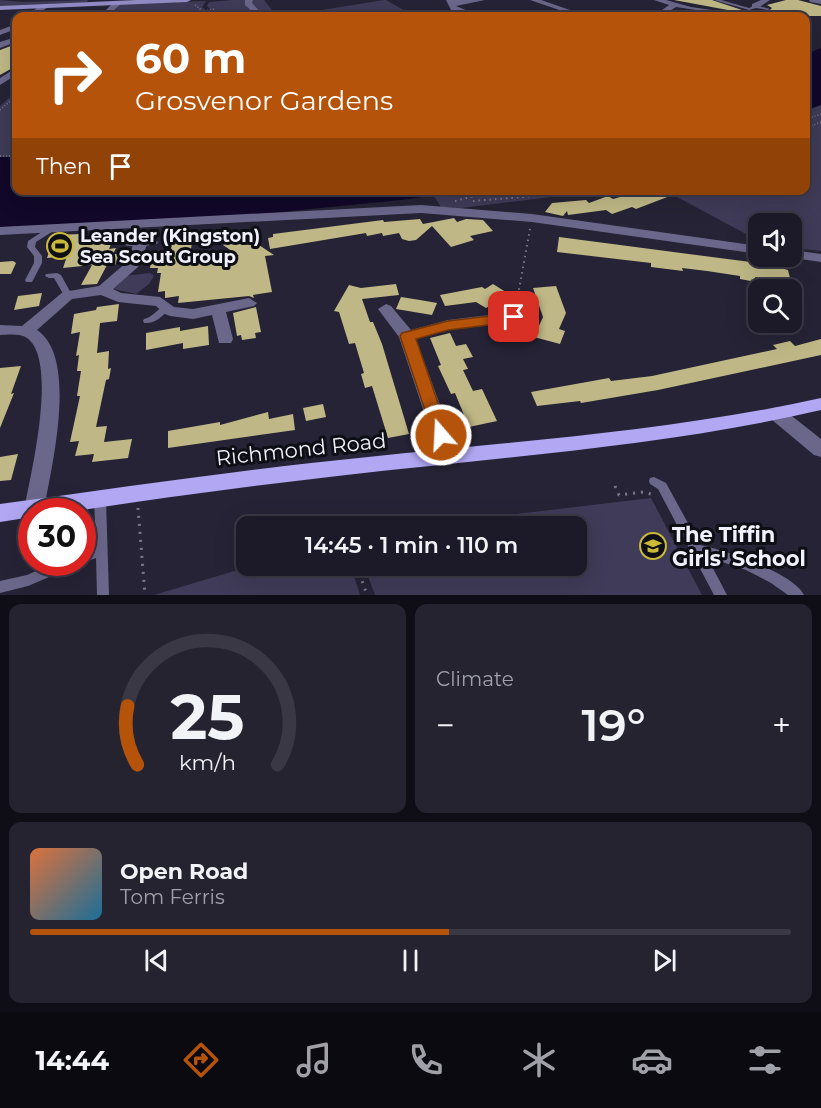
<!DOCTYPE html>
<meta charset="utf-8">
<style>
:root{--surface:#1c1a28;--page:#252330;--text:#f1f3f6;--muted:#a0a1a8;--line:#3a3845;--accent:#b45309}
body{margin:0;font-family:Montserrat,sans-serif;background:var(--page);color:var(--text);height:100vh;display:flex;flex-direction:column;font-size:22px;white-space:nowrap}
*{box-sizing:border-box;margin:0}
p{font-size:20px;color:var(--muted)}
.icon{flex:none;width:33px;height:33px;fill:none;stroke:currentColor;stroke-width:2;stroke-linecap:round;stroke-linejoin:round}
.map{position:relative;height:595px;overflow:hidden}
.sheet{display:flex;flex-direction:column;gap:9px;padding:9px;background:#0f0e16;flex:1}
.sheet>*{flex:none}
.guide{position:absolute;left:12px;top:12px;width:798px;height:183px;border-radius:12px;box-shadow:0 6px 24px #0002,0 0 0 2px var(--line);background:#b45309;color:#fff;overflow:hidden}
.tools{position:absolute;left:748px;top:213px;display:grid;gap:12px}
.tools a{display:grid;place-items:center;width:54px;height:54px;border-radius:12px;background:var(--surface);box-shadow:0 6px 24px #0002,0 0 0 2px var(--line);font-size:30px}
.speed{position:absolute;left:18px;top:498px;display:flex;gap:12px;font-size:30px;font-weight:700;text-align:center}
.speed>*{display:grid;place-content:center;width:78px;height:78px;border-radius:50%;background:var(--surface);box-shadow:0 6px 24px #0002,0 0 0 2px var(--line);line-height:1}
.speed .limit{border:9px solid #d22;background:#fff;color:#111}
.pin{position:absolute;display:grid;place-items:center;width:51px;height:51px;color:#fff;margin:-26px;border-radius:12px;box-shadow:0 3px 9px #0006}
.me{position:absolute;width:66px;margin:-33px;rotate:341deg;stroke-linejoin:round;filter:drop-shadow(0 0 4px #0008)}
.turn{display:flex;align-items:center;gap:21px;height:126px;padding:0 24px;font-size:27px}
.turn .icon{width:78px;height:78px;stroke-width:2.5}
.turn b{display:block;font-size:42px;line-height:51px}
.then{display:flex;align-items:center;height:57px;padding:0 24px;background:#0003;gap:12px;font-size:22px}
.big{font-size:45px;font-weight:600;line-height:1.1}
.sheet .card{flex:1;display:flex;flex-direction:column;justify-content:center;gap:9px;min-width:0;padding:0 21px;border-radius:12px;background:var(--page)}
.sheet .dial{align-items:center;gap:0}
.dial svg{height:156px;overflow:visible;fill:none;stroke:var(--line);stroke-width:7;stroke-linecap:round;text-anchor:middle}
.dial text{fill:var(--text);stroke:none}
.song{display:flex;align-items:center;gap:18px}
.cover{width:72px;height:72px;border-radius:9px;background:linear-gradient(135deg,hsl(20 70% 55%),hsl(200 70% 35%))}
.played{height:6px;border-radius:3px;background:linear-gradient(90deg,var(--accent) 55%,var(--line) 55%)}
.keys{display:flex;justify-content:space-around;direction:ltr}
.heat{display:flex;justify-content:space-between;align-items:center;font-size:33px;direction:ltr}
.sheet .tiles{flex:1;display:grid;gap:9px;grid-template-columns:1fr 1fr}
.card:last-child{grid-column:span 2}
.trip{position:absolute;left:236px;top:516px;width:351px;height:60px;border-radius:12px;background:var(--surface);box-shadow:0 6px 24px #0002,0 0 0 2px var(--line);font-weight:600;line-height:60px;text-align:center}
.tab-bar{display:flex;height:96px;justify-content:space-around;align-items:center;background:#0b0a10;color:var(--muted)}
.tab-bar .icon{width:42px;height:42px}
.tab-bar .current{color:var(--accent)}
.tab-bar b{font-size:27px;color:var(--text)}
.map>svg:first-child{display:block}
</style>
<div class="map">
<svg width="821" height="595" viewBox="0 0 821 595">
<rect width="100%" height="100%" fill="#252335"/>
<g fill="#3f3b58">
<path d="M0,0l23,2 65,-2 -1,2 -77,4h-10z"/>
<path d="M233,0h31l8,10 -4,3 -19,-3 5,6h-37l9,-1 -2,-3 -10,2 -7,-8 2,-4z"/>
<path d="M386,0l28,16 -123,-1 93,-15z"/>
<path d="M206,1l-4,6 10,9h-106l14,-12z"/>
<path d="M16,92v65h-16v-51z"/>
<path d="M821,105v146l-29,-3v-24h-33v17l-93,-50 140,-1v-79z"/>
<path d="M461,190l140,1 -140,17 -20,-1 -7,-11z"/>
<path d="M150,273l4,3 -5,8 -13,10 -22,-5 -2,-3 11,-10z"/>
<path d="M651,498l51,97h-327l-11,-29h212v-40h-160z"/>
<path d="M251,566h100l9,29h-206z"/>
</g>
<g fill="#11082a">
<path d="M821,48v57l-15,5v-56z"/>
<path d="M0,157h16v33l441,1 -47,8 -159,16 -251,12z"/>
</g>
<g fill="#bfb886">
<path d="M674,0h38l36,12 8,-2 12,2 4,-4 -5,-3 19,-5h12l23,6v10h-90l4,-2 -2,-3z"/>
<path d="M16,44v22l-16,9v-25z"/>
<path d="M645,190l38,1 -47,18 -4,-2 -20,7 -6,-4 -38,5 -1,-4 -4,5 -18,-4 7,-9 34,-3 3,3 19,-7 5,3z"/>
<path d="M454,218l3,4 9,-3 17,1 10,11 -23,5 4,4 -23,7 -19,-21 -16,14 -7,1 -7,-2 -3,-6 -16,3 -1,-3 -15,3 -1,-3 -96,16 -2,-11 5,-1v-3l110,-14 1,2 36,-3 3,5z"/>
<path d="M186,232l-2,11 8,-1 -3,21 50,-7 -16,-11 21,-10 30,20 -9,1 7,36 -19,3 1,3 -5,-2 -71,7 1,-7 -14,2v-7l-7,1 3,-19h-4l1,-5h-8l3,-17 13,-1v-5l5,-1 2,-11z"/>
<path d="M81,234l-2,5h27l-3,5h8l-2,5 7,-1 -3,6h8l-6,11h-8l-10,19 -16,1 11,-20 -29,3 4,-12 -20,2 8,-23z"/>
<path d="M559,237l206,27 23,6 3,12 -36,-5 1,5 -16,-3v-3l-33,-5 -25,-3 1,3 -32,-4v-4l-94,-11z"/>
<path d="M13,261l3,2 -5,11h-11v-12z"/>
<path d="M396,284l3,11 -37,4 8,23h3l9,22 27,90 -21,4 -16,-52 -7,2 -4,-14 3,-1 -9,-30 -6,1 -10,-32 -5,-1 15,-26 12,3z"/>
<path d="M493,284l16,10 -23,14 -10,-6 -31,4 -5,-11 42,-8 3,2z"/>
<path d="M556,286l10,27 -7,16 6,2 -5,13 -26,-7 9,-20 -10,-29z"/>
<path d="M42,293l-3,13 -25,4 4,-14z"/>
<path d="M401,297l19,3 17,3 -5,12 -36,-6z"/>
<path d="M119,304l-2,17 -17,2 -3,30 12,-2 -1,18 3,-1 -2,11 -3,1 -10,47 11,-1 -3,16 28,-3 -4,19 -36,4 2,-8 -19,2 4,-15 -9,1 10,-46h-3l4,-25h-4l2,-16 -3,1 4,-24 -9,2 3,-20 22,-4 1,-3z"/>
<path d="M256,307l5,25 -6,1 1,5 -14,2 -1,-5 -4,1 -4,-23z"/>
<path d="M208,326l1,19 -26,4v-6l-37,7v-17l34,-6v4z"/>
<path d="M450,333l6,13 10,-2 7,13 -10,2 5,10 -5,1 10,21 9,-2 15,32 -28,6 -14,-34 -4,1 -13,-28 3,-1 -11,-27z"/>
<path d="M821,339v16l-163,35 -77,13 -1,-2 -43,5 -6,-14 78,-14 2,3 41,-5 125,-27 -4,-4 17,-4 5,5z"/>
<path d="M21,366l-10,28 3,-1 -14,35v-60z"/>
<path d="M323,404l3,13 -20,4 -3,-13z"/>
<path d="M268,412l1,7 24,-5 2,16 -127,18v-17l52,-9v3z"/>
<path d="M18,454l-7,26 -11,1v-24z"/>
</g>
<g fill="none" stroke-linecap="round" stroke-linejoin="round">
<g stroke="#7b7989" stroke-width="1.5" stroke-dasharray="1 2" stroke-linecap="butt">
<path d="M195,5l14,11"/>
<path d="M204,11l10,-2"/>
<path d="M212,16h4"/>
<path d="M0,110l16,-14"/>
<path d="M806,119l15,-5"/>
<path d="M806,128l15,-6"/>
<path d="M0,156h16"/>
</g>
<g stroke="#7b7989" stroke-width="2" stroke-dasharray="1.5 4" stroke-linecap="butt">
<path d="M455,201l43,-11"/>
<path d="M473,201l62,-5 32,-6"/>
<path d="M516,306l14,-77"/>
</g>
<g stroke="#7b7989" stroke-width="3" stroke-dasharray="2 6" stroke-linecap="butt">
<path d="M615,486l4,9 24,-3 8,2"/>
<path d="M138,508l7,87"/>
<path d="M343,523l2,3"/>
<path d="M357,566l10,29"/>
</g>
<g fill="#6b678b" fill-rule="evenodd">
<path d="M714,0h7l28,8 6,-3 15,4 -2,1 -12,-2 -7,2z"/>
<path d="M51,226h6l1,2 -22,14 -1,5 7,9v7l-10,19h-6l-1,-2 9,-17v-7l-7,-9 1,-6z"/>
<path d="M154,240l4,2 -1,2c-13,2 -25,5 -37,-1l4,-2 16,2z"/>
<path d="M57,273l4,2 11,20 -1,2h-6l-11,-19h-5l-4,-2 1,-2z"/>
<path d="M166,305l4,3 -1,2c-8,7 -14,14 -25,13l-1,-2 1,-2c9,-2 14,-11 22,-14z"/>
<path d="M654,477l12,6 34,62c24,5 94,28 104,50h-16l-17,-12 -25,-13 -39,-13 20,38h-13l-56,-106 -8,-5 -1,-3 1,-3z"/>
<path d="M100,495l4,2 2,3 3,95h-12l-1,-37 -14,5 -2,-1h2v-10l14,-5 -2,-47 2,-3z"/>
<path d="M56,562h21l-2,4 -47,20 -28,7v-12l27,-6z"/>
</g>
<g fill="#6b678b" fill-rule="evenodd">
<path d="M245,0h8l-1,3 12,13h-7l-12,-11z"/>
<path d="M446,0h39l-29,6 24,10h-9l-20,-6z"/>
<path d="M530,0h11l46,16h-10z"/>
<path d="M654,0h12l25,7 42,6 -4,2 -53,-8 -8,5 9,4h-10l-9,-3 11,-8z"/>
<path d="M761,0h9l-12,8h-6v-4z"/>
<path d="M809,0h12v4l-11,-2z"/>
<path d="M115,1l7,2 -15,13h-7z"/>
<path d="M43,4l7,2 -16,10h-9z"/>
<path d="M16,24v5l-16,6v-5z"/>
<path d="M16,37v5l-16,6v-6z"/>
<path d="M16,68v7l-16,10v-7z"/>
<path d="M421,205l111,9 227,32v8l-227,-32 -111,-9 -421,22v-8z"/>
<path d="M140,241l7,4 -9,22 -25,22 8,4 39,4 14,10 19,2 56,-11 8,5 -3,3 -28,6 7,27 -2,4h-12l-7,-28 -19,4 -23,-3 -5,-2 -9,-8 -38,-4 -17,-7 -29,4 -35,31c42,28 14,138 7,180l-12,2v6l-5,-2 -3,-6c6,-33 35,-149 3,-172 -7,-5 -19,-3 -27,-3v-10l22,1 41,-34 36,-6 28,-24 6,-17z"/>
<path d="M792,250l29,4v8l-34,-5 5,-1z"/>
<path d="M386,304l5,2 20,24 37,-10 66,-8 8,5 -8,5 -66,8 -32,9 43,118 -3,5 -7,3 -7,-3 -3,-5 -40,-120 -21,-28z"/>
<path d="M777,407l6,2 38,30v18l-7,-2 -43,-36 -3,-5 3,-5z"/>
</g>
<path fill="#928bc6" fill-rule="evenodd" d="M136,0h55l-4,2 -187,8v-4z"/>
<path fill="#b1a7f3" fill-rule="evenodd" d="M821,398v12c-128,30 -260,42 -391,56 -121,12 -241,28 -361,46h-37v5l-32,5v-18c123,-17 245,-35 368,-47 151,-16 304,-26 453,-59z"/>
</g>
<path fill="#b45309" stroke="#753606" stroke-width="1.5" d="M514,313l5,1 2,3 -2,4 -71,9 -32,9 33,96 -2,5 -6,2 -6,-2 -35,-104 2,-3 46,-12z"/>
<defs>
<symbol id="stadium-ring" viewBox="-11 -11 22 22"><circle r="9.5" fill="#0e0e15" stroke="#cbba39" stroke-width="1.5"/><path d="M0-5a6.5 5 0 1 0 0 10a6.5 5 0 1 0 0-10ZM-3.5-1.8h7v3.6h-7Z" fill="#cbba39"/></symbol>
<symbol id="school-ring" viewBox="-11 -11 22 22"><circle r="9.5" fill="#0e0e15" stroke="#cbba39" stroke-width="1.5"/><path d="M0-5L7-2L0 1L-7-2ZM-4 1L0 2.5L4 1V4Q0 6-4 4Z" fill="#cbba39"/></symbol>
</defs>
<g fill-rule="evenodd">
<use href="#stadium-ring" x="45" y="231" width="30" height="30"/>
<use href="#school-ring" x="638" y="531" width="30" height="30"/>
</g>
<g text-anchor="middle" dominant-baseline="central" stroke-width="6" stroke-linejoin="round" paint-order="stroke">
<g font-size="18" font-weight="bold" fill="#f1f0fd" stroke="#0e0e15" text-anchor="start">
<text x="80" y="236">Leander (Kingston)<tspan x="80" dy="21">Sea Scout Group</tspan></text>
</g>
<g font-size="21" fill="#f1f0fd" stroke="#0e0e15">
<text transform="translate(301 449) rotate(-6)">Richmond Road</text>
</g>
<g font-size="21" font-weight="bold" fill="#f1f0fd" stroke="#0e0e15" text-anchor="start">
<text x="672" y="534">The Tiffin<tspan x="672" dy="24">Girls' School</tspan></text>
</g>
</g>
</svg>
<div class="tools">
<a><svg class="icon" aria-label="sound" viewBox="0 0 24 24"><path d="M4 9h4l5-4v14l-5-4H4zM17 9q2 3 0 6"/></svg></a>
<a><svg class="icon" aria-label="search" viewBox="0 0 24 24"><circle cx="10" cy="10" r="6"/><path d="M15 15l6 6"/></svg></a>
</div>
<div class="speed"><div class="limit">30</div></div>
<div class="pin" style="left:514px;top:317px;background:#d93025"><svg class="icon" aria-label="arrive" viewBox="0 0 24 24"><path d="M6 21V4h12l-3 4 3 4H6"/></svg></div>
<svg class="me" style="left:441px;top:435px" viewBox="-20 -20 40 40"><circle r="17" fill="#b45309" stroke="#fff" stroke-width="3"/><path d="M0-11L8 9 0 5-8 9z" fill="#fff"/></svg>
<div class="trip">14:45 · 1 min · 110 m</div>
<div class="guide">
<div class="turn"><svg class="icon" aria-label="right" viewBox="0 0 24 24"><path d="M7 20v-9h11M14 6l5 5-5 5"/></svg><div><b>60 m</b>Grosvenor Gardens</div></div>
<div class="then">Then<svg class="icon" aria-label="arrive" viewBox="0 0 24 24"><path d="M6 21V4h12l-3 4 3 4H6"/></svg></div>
</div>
</div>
<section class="sheet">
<div class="tiles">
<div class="card dial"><svg viewBox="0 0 100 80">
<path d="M14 69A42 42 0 1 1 86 69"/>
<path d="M14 69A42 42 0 0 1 9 39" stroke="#b45309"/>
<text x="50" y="56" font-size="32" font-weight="700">25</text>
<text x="50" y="72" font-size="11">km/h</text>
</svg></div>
<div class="card"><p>Climate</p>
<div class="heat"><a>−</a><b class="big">19°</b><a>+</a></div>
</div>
<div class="card">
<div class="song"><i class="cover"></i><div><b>Open Road</b><p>Tom Ferris</p></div></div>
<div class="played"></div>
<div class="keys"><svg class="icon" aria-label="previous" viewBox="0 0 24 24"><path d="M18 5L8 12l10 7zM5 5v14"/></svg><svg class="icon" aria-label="pause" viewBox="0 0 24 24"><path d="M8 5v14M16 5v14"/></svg><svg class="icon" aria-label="next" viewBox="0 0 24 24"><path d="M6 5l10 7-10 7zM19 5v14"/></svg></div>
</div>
</div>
</section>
<nav class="tab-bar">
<b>14:44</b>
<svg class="icon current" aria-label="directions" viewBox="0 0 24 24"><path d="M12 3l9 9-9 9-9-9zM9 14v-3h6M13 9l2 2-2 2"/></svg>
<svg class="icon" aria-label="music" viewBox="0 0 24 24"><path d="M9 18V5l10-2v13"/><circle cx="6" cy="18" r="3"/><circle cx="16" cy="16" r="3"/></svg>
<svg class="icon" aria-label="phone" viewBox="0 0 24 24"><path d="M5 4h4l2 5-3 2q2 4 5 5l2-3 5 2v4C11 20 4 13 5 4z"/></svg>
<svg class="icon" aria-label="climate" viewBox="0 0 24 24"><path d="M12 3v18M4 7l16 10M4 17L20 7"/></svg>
<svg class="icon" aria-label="car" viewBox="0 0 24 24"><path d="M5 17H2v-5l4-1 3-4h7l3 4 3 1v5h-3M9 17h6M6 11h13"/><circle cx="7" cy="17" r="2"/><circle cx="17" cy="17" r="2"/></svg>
<svg class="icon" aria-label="filters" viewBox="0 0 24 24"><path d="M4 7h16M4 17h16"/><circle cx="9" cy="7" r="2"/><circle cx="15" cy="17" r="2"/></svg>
</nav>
